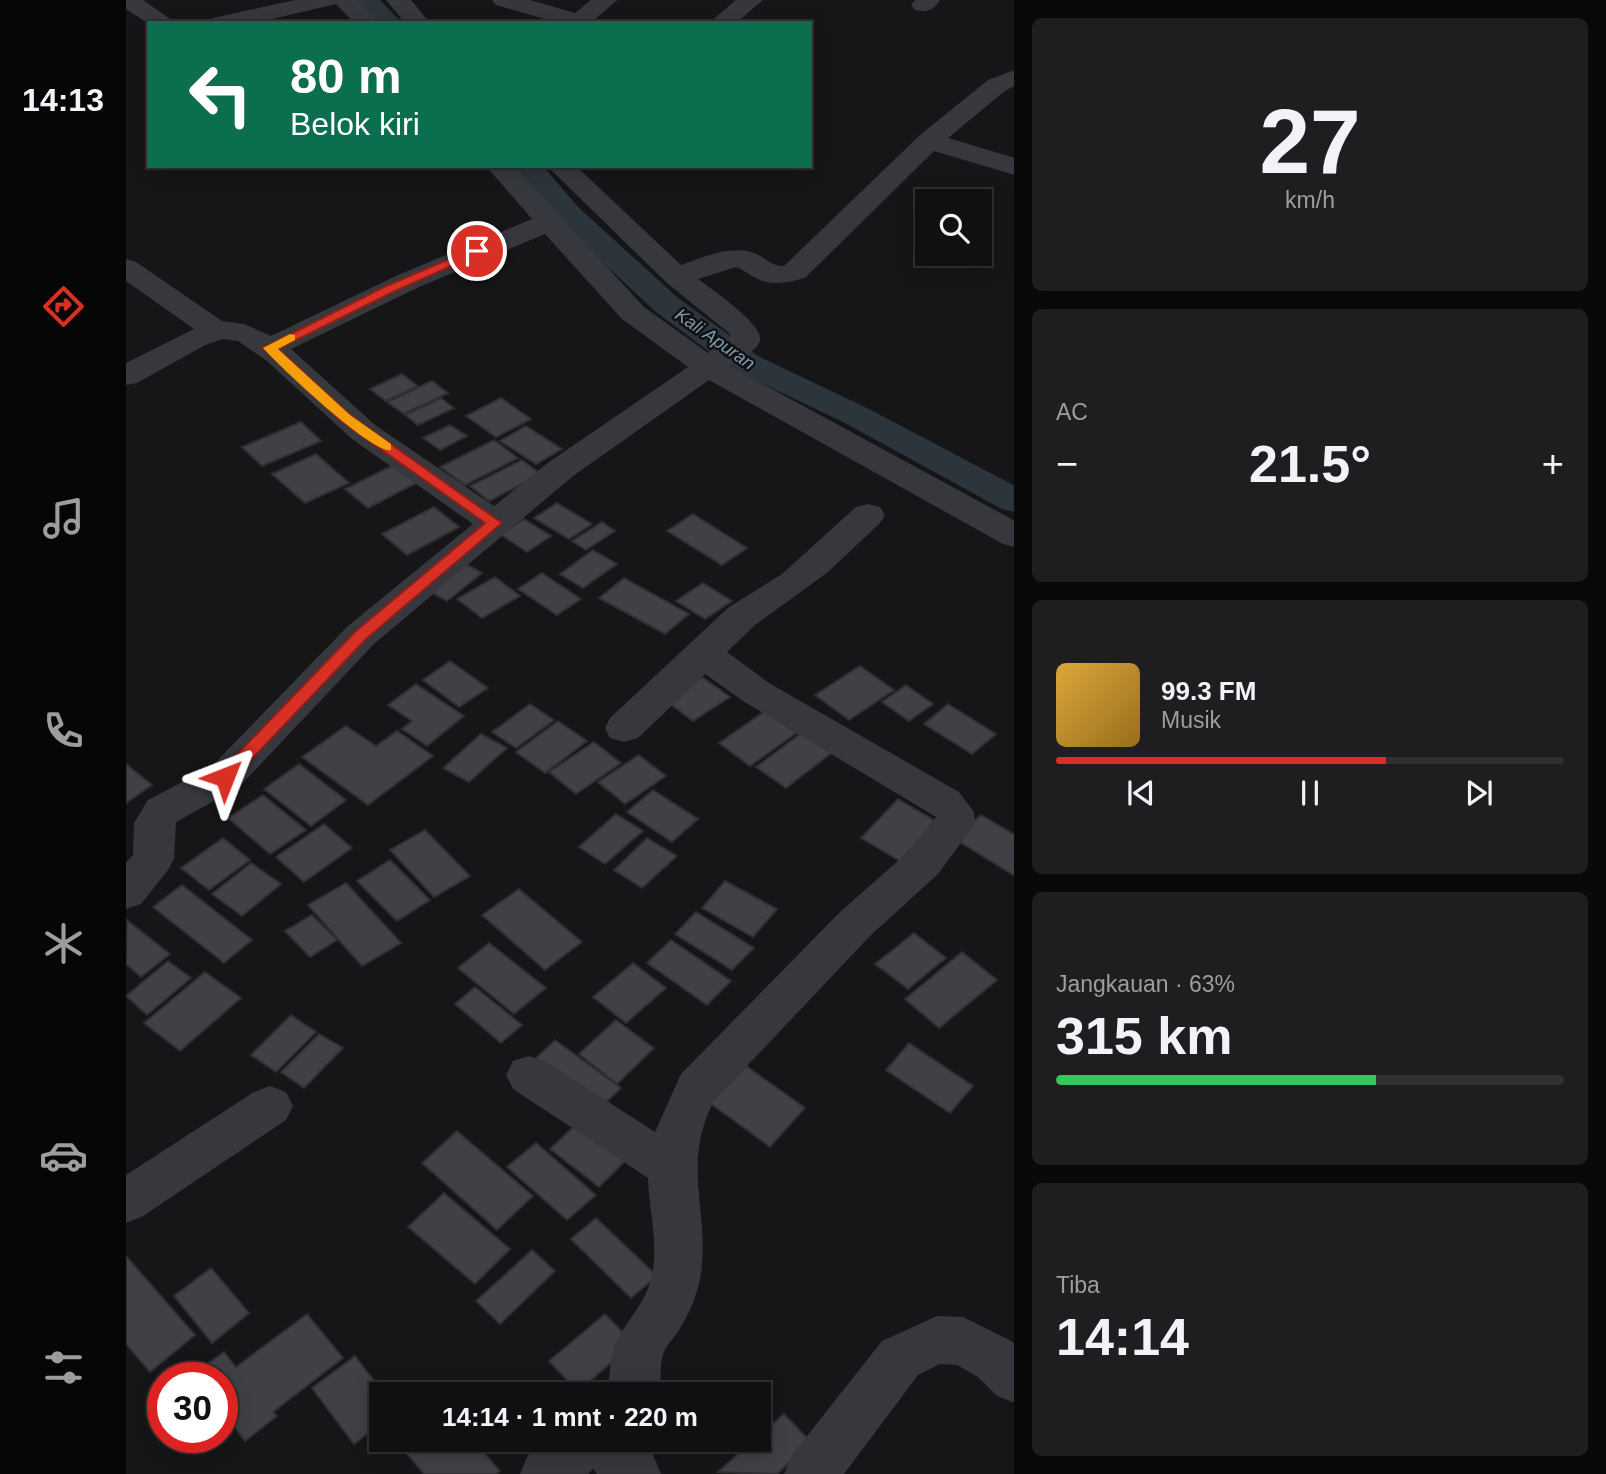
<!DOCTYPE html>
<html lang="id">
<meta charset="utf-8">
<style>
:root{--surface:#101012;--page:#1e1e20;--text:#f1f3f6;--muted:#9c9d9f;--line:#303032;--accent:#d93025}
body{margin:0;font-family:Helvetica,sans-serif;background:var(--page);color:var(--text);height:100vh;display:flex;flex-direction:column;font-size:26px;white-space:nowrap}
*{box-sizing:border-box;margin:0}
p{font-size:23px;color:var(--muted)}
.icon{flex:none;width:38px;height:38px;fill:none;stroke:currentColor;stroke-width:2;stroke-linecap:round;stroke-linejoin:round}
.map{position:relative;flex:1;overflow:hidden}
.details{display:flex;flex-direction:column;gap:18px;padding:18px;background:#09090a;width:592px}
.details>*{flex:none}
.top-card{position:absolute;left:21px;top:21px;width:665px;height:147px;border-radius:0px;box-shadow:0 4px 18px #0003,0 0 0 2px var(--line);background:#0b6e4f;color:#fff;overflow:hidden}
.buttons{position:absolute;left:789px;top:189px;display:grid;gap:14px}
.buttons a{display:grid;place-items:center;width:77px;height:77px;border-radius:0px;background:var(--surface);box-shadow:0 4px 18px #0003,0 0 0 2px var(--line);font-size:35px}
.speed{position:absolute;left:21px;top:1362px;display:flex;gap:14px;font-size:35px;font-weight:700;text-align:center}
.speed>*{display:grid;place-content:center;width:91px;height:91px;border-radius:50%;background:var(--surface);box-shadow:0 4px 18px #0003,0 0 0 2px var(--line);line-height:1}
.speed .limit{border:10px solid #d22;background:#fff;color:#111}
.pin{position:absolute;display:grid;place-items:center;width:60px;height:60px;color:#fff;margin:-30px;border:4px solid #fff;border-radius:50%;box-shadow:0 2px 7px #0007}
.me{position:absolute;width:77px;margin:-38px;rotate:45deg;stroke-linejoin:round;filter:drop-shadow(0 0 5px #0008)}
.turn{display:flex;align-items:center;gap:24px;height:147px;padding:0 28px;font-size:32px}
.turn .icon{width:91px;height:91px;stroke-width:2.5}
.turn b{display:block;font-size:49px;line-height:60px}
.big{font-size:52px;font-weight:700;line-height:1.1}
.details .widget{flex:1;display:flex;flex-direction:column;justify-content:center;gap:10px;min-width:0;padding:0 24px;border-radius:10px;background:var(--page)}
.details .dial{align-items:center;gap:0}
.dial b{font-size:91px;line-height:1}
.song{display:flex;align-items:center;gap:21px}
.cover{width:84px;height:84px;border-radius:10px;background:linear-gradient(135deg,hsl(40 70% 55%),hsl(40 70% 35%))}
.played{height:7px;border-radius:4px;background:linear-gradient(90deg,var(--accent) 65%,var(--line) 65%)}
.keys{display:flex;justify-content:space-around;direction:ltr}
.heat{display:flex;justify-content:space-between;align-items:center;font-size:38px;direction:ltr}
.charge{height:10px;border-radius:5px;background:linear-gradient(90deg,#34c759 63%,var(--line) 0)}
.trip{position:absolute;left:243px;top:1382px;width:402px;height:70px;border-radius:0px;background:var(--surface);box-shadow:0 4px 18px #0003,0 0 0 2px var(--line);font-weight:700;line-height:70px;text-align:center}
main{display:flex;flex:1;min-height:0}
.dock{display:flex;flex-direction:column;width:126px;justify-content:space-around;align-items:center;background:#060607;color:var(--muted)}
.dock .icon{width:49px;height:49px}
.dock .on{color:var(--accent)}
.dock b{font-size:32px;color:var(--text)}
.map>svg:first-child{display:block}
</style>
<main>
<nav class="dock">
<b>14:13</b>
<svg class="icon on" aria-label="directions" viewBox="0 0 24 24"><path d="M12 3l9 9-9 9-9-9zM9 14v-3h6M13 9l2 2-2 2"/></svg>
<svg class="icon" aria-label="music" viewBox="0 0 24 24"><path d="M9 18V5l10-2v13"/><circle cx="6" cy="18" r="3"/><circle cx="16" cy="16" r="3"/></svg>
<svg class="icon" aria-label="phone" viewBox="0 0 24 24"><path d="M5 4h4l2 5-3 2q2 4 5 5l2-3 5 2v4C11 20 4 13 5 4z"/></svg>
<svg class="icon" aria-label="climate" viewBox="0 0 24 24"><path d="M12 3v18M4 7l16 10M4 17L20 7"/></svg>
<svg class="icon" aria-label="car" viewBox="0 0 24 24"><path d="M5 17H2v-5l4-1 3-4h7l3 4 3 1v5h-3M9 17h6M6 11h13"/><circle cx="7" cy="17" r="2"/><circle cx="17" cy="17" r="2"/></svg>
<svg class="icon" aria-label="filters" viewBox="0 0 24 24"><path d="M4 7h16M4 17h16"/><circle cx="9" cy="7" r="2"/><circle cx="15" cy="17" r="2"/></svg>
</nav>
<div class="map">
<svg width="889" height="1474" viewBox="0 0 889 1474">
<rect width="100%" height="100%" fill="#161618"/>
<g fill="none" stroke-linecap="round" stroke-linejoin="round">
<g fill="#2c353c" fill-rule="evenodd">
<path d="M226,0h28l22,23h-28z"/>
<path d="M387,166h30l35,41 100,91 80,58 111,53 146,77v26l-13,-3 -157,-86 -111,-53 -78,-58 -100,-93z"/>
</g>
</g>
<g fill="#404145" stroke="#303034" stroke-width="2">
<path d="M276,374l16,12 -32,15 -16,-12z"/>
<path d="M306,381l16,12 -44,21 -17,-12z"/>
<path d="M315,398l13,10 -36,17 -13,-10z"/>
<path d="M375,398l30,21 -35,18 -30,-21z"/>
<path d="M175,422l20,19 -59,25 -20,-19z"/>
<path d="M324,425l17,11 -27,14 -17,-12z"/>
<path d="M400,426l36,23 -26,15 -36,-23z"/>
<path d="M368,440l24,18 -53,27 -25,-18z"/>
<path d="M190,454l33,29 -44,20 -33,-29z"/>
<path d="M396,460l19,14 -52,27 -19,-15z"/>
<path d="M272,463l22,18 -52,27 -23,-19z"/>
<path d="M431,503l35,21 -23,15 -35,-21z"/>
<path d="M308,507l25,20 -52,28 -25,-21z"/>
<path d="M567,514l54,34 -25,17 -55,-34z"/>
<path d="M398,519l27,17 -24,16 -27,-18z"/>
<path d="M476,522l13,9 -29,19 -14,-9z"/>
<path d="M467,550l24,14 -34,24 -23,-14z"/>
<path d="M330,559l26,14 -35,28 -27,-15z"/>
<path d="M416,573l39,26 -24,16 -39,-26z"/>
<path d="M369,577l25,19 -38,22 -25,-19z"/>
<path d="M498,578l65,36 -24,20 -66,-36z"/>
<path d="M577,583l29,18 -27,18 -29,-18z"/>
<path d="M324,661l38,27 -29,19 -36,-27z"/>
<path d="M734,666l34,24 -45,30 -34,-25z"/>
<path d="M576,677l28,20 -37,24 -27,-20z"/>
<path d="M290,684l48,32 -37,30 -25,-17 10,-8 -24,-16z"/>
<path d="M780,685l27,19 -24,17 -27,-19z"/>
<path d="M404,704l24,16 -38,28 -24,-16z"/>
<path d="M822,704l48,30 -24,20 -48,-30z"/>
<path d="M642,709l31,22 -49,35 -31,-23z"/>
<path d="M432,721l29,20 -42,32 -29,-21z"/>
<path d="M220,726l30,20 21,-15 36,25 -65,49 -66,-48z"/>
<path d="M678,731l30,20 -48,37 -30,-21z"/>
<path d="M355,734l26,14 -38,34 -26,-14z"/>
<path d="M468,742l27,21 -45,31 -27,-22z"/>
<path d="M513,755l27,21 -41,28 -27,-22z"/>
<path d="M0,764l26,21 -26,18z"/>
<path d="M173,764l47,36 -35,26 -47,-37z"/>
<path d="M527,790l45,29 -26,23 -45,-30z"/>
<path d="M137,795l43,35 -36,24 -42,-36z"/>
<path d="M772,799l39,23 -37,39 -39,-23z"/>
<path d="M490,814l27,17 -38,33 -26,-17z"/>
<path d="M855,815l34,20v41l-60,-37z"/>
<path d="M198,824l28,24 -48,34 -28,-25z"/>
<path d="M299,830l45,46 -36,21 -44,-47z"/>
<path d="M97,838l27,22 -41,30 -28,-22z"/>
<path d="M521,838l30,18 -35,32 -28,-18z"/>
<path d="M264,860l40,40 -33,21 -40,-40z"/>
<path d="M125,863l30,21 -39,32 -30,-22z"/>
<path d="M599,881l52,28 -24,28 -51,-29z"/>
<path d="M220,883l55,60 -39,23 -54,-61z"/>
<path d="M56,885l70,55 -28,23 -71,-56z"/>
<path d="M393,889l63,53 -37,28 -63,-55z"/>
<path d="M570,912l58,36 -22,22 -57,-36z"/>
<path d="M186,915l25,25 -27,17 -25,-26z"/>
<path d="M1,920l43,34 -29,23 -15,-13z"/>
<path d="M788,933l32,25 -38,31 -33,-25z"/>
<path d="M545,940l60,41 -24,24 -60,-42z"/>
<path d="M363,943l57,45 -32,26 -56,-46z"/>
<path d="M836,952l35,28 -58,48 -34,-29z"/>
<path d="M42,961l23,17 -44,37 -21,-19z"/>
<path d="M507,963l33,25 -40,35 -33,-26z"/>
<path d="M79,972l36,26 -61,53 -36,-28z"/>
<path d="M349,987l47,38 -21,18 -46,-39z"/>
<path d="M165,1015l25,17 -40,40 -25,-17z"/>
<path d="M490,1020l38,28 -37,36 -38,-30z"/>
<path d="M193,1034l24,14 -39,40 -23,-16z"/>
<path d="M429,1040l66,48 -27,26 -65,-49z"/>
<path d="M783,1043l64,43 -23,27 -64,-43z"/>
<path d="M620,1066l59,42 -35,39 -60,-44z"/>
<path d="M455,1120l48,37 -30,30 -49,-38z"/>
<path d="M331,1131l76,65 -36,34 -75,-67z"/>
<path d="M410,1143l60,52 -29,25 -60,-53z"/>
<path d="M318,1193l66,56 -35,35 -67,-57z"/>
<path d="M470,1218l61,58 -26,22 -60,-59z"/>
<path d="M406,1250l23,21 -55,53 -24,-23z"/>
<path d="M0,1256l69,79 -45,37 -24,-28z"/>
<path d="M85,1268l38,45 -37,30 -38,-47z"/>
<path d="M181,1314l36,44 -70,54 4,4 -32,25 -23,-31v-33h-24l-3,-4 29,-21 12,15z"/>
<path d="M479,1314l28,29 -55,49 -29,-31z"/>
<path d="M229,1356l30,39h-3v27l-28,22 -42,-56z"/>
<path d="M658,1414l27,28 -34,32 -59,-2 36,-32h6v-5z"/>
<path d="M284,1440h63l27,31 -4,3h-72l-23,-27z"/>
</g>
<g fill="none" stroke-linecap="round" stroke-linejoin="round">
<g fill="#37383d" fill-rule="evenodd">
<path d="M0,0h17l33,23 -27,1 -23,-15z"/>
<path d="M169,0h63l21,23h-25l-18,-19 -81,19h-46l4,-5z"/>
<path d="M260,0h25l19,23h-25z"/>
<path d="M366,0h38l45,13 16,-13h26l-26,23h-32l-63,-18z"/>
<path d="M610,0h27l-27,23h-27z"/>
<path d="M789,0h25c-7,10 -13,13 -25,10l-4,-5z"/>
<path d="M889,70v16l-9,4 -58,48 67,20v17l-81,-24 -129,127c-16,4 -33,9 -49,0 -7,-3 -12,-8 -20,-11l-38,12c13,10 67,46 62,62 -3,10 -22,19 -30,25l285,155v26l-12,-3 -294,-164 -136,96 -199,168 -135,143 -63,35 -2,37 -6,11 -27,34 -15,5v-46l7,-8 1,-32 14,-23 63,-33 137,-141 125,-102 -121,-85 -85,-78 -29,-20 -15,-2 -18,6 -68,38 -11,2v-22l68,-34 -68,-48v-22l10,3 86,59 22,3 27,12 127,-61 134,-56 -46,-53h28l130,141 64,46 22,-15v-4l-63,-51 -120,-117h29l105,99c23,-8 49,-20 73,-12 11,4 18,14 30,13l136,-131 68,-55zM419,234l77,85 66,48 -139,95 -55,44 -119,-81 -84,-76 128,-62z"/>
<path d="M742,504l12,3 5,8 -5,8 -52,49 -73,53 -28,27 42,31 190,109 15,20 1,12 -37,50 -68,62 -157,166c-30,62 -6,102 -11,163 -2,24 -11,46 -23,65 -6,9 -15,18 -17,28 -3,12 1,24 -5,37h-52c7,-16 3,-32 9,-48 9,-22 27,-39 35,-61 12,-33 0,-74 -1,-108l-135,-89 -7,-14 7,-14 16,-5 16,5 110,71 26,-58 159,-162 68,-60 28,-35 -193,-116 -38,-27 -67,64 -14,4 -14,-4 -5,-10 5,-10 119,-111 53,-33 74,-67z"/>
<path d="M144,1086l16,6 7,14 -7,14 -143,96 -17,7v-48l128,-83z"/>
<path d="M811,1316l26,1 52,26v60l-18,-7 -19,-19 -21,-12 -17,-1 -22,11 -74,99h-60l8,-19 90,-114z"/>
<path d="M420,1440h93l14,15 8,19h-64l-4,-5 -5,5h-68l8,-19z"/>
</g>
</g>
<path fill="#d93025" stroke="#8d1f18" stroke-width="2" d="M351,247l5,4 -1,2 -88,39 -115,57 72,66 152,108 -136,116 -135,142h-12l-2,-4 2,-4 137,-142 129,-108 -144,-102 -78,-73 121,-61z"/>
<path fill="#f59e0b" d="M164,334l5,1v5l-17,9 72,66 41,29v6c-19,4 -112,-84 -128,-102z"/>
<g text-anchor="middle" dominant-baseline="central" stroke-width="5" stroke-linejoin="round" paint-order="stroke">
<g font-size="18" font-style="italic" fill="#7f9bb3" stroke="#111113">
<text transform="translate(589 339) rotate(35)">Kali Apuran</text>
</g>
</g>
</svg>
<div class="buttons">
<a><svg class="icon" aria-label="search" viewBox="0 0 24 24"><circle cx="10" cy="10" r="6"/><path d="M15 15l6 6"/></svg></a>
</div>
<div class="speed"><div class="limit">30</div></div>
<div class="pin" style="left:351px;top:251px;background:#d93025"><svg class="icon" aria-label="arrive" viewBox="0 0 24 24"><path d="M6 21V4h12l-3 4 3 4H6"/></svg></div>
<svg class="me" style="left:99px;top:777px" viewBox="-20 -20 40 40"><path d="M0-17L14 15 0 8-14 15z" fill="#d93025" stroke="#fff" stroke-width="4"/></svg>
<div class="trip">14:14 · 1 mnt · 220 m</div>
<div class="top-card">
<div class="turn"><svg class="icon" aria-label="left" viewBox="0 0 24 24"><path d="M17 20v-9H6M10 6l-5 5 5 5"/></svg><div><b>80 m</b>Belok kiri</div></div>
</div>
</div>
<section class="details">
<div class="widget dial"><b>27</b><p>km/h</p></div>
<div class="widget"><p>AC</p>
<div class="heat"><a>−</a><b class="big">21.5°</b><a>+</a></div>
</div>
<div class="widget">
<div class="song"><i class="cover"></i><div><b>99.3 FM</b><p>Musik</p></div></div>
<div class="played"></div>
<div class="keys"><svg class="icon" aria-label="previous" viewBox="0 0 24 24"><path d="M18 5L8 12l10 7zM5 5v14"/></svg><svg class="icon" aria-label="pause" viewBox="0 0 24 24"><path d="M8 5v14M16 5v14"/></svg><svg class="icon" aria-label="next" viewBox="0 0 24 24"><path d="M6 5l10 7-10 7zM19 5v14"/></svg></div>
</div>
<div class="widget"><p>Jangkauan · 63%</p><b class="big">315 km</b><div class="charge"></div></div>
<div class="widget"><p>Tiba</p><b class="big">14:14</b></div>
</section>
</main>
